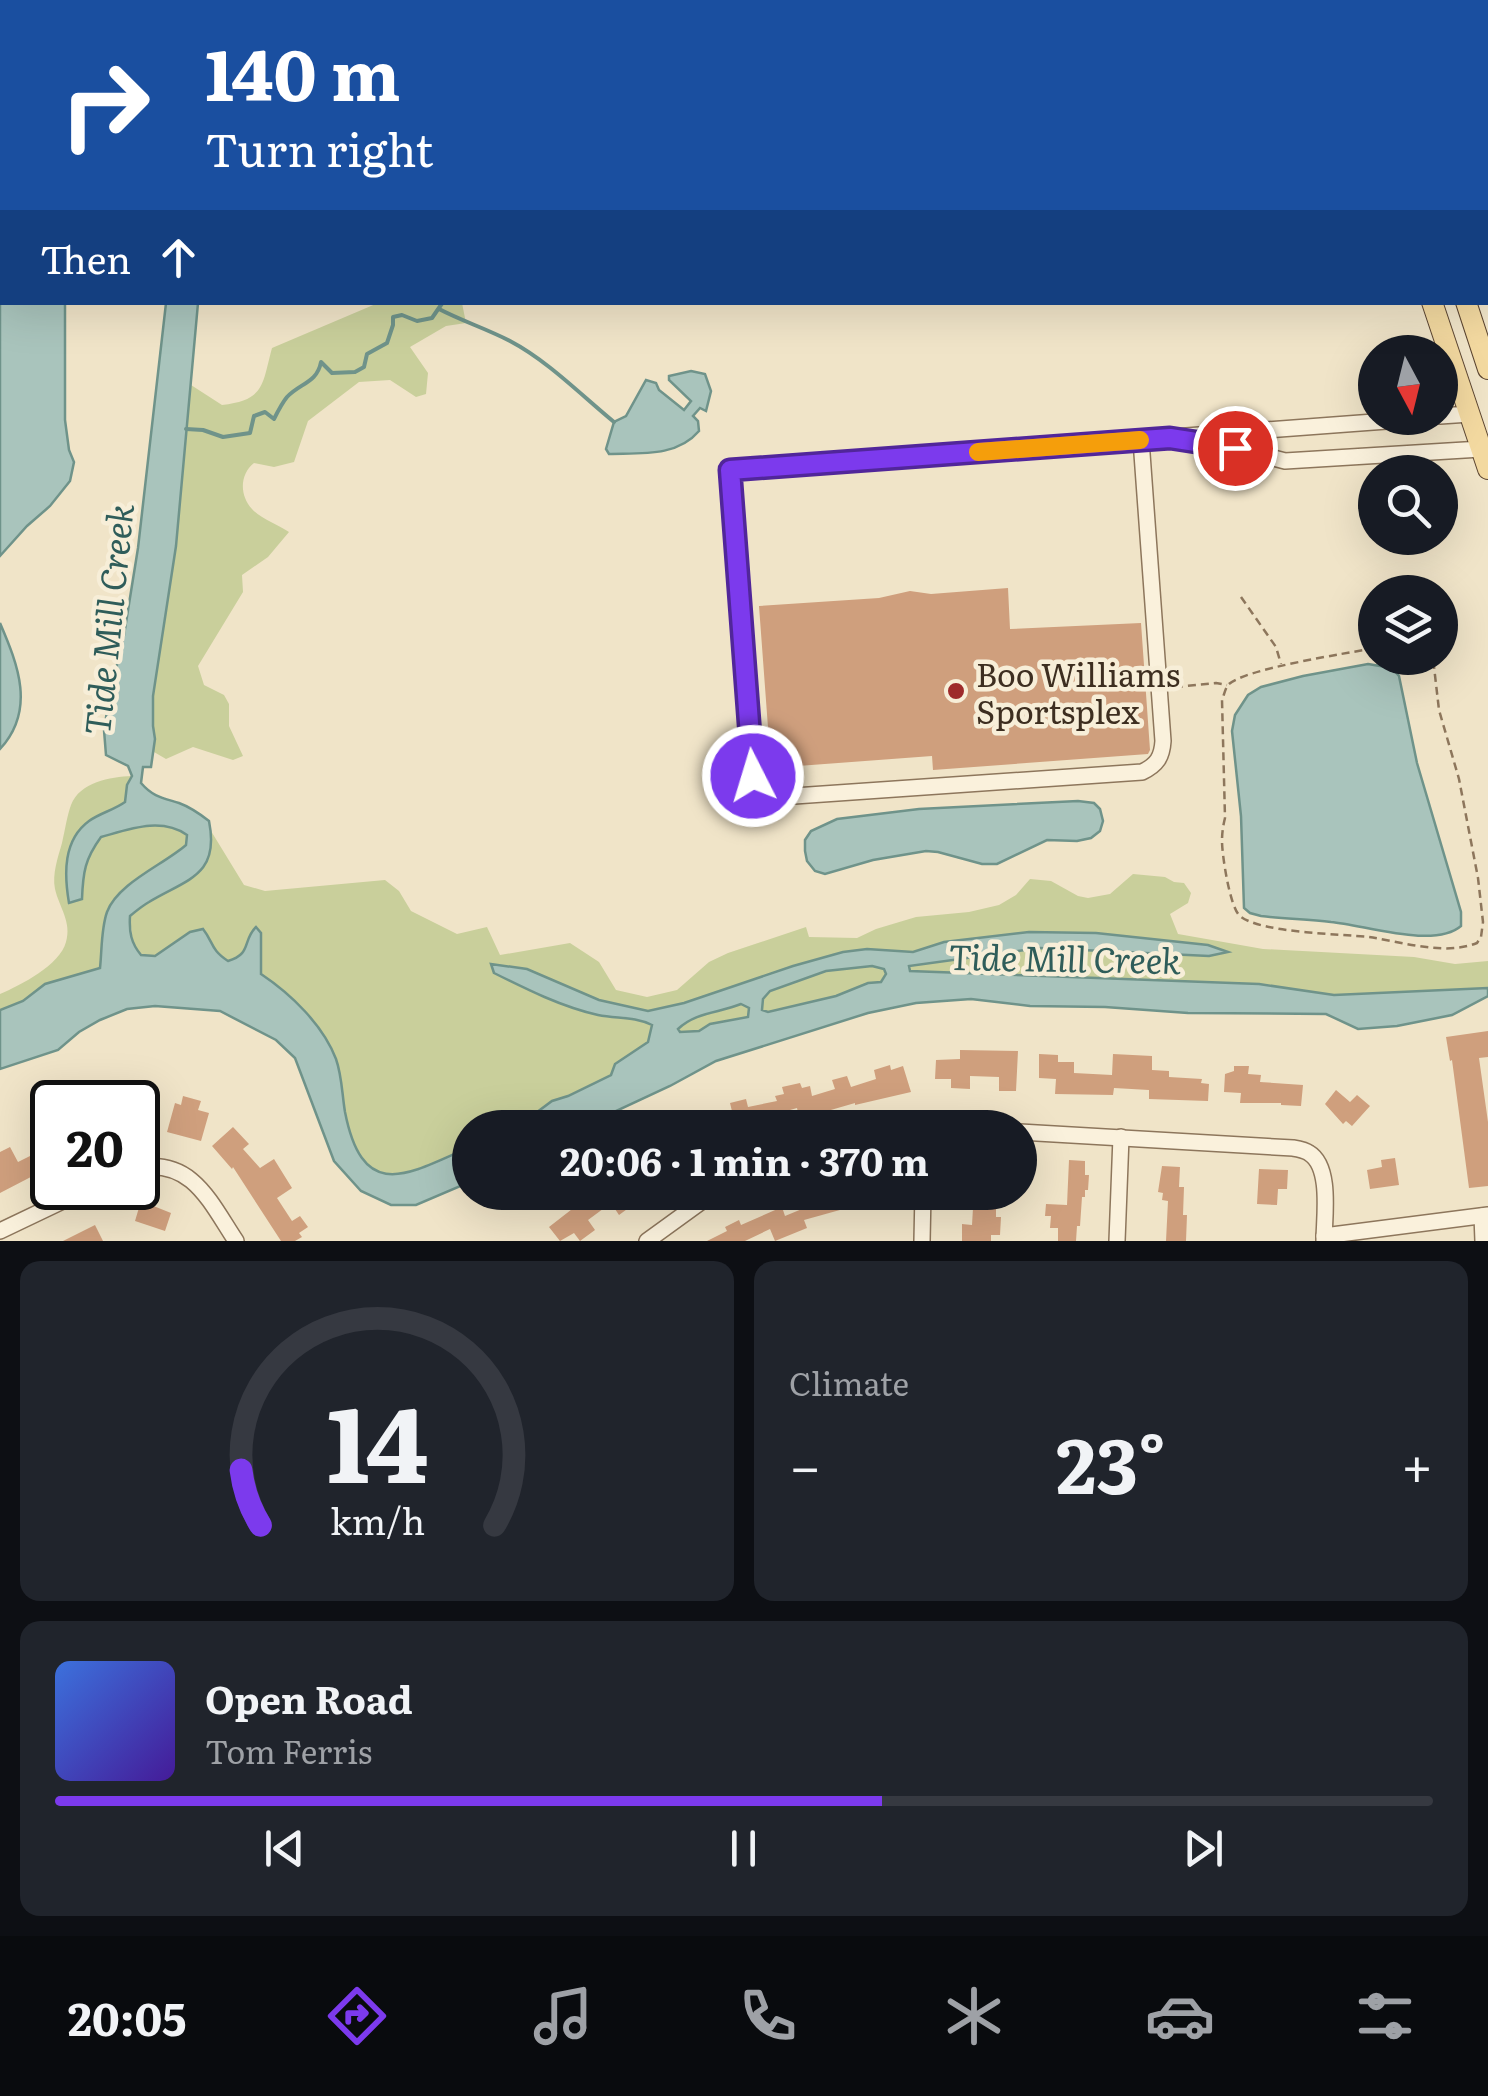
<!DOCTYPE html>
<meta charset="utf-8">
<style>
:root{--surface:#171b24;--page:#20242c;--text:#f1f3f6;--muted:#9ea1a6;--line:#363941;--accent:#7c3aed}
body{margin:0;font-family:Literata,serif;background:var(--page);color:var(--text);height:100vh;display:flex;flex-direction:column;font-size:38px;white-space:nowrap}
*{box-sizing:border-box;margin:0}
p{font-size:32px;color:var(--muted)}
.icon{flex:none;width:55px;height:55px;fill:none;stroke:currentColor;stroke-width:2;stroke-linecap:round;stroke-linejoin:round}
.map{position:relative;height:1241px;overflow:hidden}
.details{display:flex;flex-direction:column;gap:20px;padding:20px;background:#0d0f14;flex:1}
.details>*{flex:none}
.banner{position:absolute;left:0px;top:0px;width:1490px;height:305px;box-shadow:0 10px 40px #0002;background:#1a4fa0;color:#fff;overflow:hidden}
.needle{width:65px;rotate:173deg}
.tools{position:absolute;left:1358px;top:335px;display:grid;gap:20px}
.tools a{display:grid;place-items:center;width:100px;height:100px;border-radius:50%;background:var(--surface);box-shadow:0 10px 40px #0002;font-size:50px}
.speed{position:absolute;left:30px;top:1080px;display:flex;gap:20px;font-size:50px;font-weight:700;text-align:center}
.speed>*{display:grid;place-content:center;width:130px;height:130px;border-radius:50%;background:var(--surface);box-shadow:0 10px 40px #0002;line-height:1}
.speed .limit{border:5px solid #111;border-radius:15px;background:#fff;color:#111}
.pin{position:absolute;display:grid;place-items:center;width:85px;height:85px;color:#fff;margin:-42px;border:5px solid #fff;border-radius:50%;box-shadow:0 2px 10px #0007}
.me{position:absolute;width:110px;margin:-55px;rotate:355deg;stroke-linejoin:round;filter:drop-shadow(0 0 8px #0008)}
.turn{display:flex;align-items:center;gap:35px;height:210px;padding:0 40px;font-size:45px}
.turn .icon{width:130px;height:130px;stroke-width:2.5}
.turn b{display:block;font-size:70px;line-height:85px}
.then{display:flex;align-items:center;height:95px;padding:0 40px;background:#0003;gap:20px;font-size:38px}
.big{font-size:75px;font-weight:700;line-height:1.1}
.details .card{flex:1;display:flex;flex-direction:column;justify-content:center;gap:15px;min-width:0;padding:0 35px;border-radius:20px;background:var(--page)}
.details .dial{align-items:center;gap:0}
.dial svg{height:260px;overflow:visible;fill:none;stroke:var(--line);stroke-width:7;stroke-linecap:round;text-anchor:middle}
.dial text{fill:var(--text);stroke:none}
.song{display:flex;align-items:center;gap:30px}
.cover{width:120px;height:120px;border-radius:15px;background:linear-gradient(135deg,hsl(220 70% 55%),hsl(260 70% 35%))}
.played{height:10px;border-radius:5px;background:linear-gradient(90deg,var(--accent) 60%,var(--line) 60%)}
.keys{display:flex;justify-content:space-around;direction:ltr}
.heat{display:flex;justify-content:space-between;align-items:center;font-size:55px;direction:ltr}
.details .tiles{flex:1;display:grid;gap:20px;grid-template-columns:1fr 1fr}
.card:last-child{grid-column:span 2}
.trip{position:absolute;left:452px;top:1110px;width:585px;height:100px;border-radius:50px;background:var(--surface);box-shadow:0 10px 40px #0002;font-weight:700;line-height:100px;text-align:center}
.menu{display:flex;height:160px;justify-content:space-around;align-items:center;background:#090b0e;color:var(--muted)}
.menu .icon{width:70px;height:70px}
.menu .on{color:var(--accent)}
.menu b{font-size:45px;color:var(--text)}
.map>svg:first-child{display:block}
</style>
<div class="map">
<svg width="1488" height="1241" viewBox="0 0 1488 1241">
<rect width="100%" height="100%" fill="#f0e4c8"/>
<g fill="#c9cf9b">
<path d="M378,303h84l4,20 -20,3 -36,21 18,26 -2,21 -10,3 -26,-17 -31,2 -51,39 -14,41 -20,5 -20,-4c-14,11 -15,32 -2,46 8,9 26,16 37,23l-21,25 -26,18 1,17 -45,74 6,19 20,10 5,9v22l14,30 -10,4 -40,-13 -27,12 -12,-7 -1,-56 23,-150 15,-161 31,20c43,-5 40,-20 50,-57z"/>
<path d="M132,776l-5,9 -2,17 -34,17 -16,16 7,64c1,-25 5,-42 19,-62 29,-8 60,-20 86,-2l-1,10c-23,19 -68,38 -79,67 -6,17 -5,38 -6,56l-56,16 -22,17 -23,9v-16c21,-9 60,-29 66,-52 6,-20 -7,-35 -11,-53 -3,-15 3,-32 7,-46 3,-13 5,-27 9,-38 9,-23 39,-28 61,-29z"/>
<path d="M211,831l33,54 21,6 120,-11 14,11 12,20 46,23 30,-7 13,28 70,-12 29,19 17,28 31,7 30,-7 32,-28 19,-9 78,-26 3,10 48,1 19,-9 40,-12 53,-5 30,-7 17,-10 14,-16 21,2 27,15 10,2 22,-4 23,-20 32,3 9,5 10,1 7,10 -3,10 -18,11 8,20 85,15 151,8 41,7 33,-3v27l-154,7 -75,-11 -336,-11 -13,-2 -2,-5 132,-18 169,8 18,-5 -19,-6 -112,-12 -67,-1 -85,10 -31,10 -46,-3 -24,3 -50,14 -109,37 -36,8 -49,-11 -72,-31 -33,4c33,16 68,34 104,42 19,4 36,2 54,9l-4,18 -33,22 -4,11 -43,21 -16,5 -31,24 -4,3h-47v19c-63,27 -107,56 -125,-35 -3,-18 -3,-36 -9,-53 -13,-34 -45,-65 -75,-85v-40l-4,-7c-16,13 -5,27 -29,34l-17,-15 -3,-11 -53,21 -14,-1 -8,-9 -3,-29 18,-15 34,-17 29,-37z"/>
<path d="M872,966l12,3 2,5 -5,8 -13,1 -32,13 -68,16 -6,-2 1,-11 7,-8 56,-20z"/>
<path d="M742,1004l7,3 -1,10 -38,7 -11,7 -19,1 -2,-3 21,-14z"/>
</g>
<g fill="#a9c4bc" stroke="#6f938a" stroke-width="2.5" fill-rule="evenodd">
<path d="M0,179h2v123l63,1v117l4,30 5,12 -4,19 -20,25 -23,20 -27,30z"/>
<path d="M166,303h32l-22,243 -23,150v30l2,13 -4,28h-8l-2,16c12,14 22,15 38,20 11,4 21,11 30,18 11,55 -22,58 -60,81 -7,4 -13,9 -19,14 -1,16 1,27 11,39l14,1 35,-24 13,-3c11,14 7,20 25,32 24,-7 14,-20 28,-34l5,6v41c30,20 62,51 75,85 6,17 6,35 9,53 18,91 62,63 125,35v35l-54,23h-25l-30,-14 -27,-30 -39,-103 -19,-18 -56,-29 -65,-5 -28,3 -27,11 -21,12 -21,18 -58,19v-59l23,-9 22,-17 55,-16c2,-18 1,-39 7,-56 11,-29 56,-47 79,-67l1,-10c-26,-18 -57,-6 -86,2 -16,22 -18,35 -19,62l-13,4c-5,-29 -6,-63 20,-82 11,-8 25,-11 36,-19l2,-17 5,-9 -4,-10 -22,-11 -2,-25 5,-31 15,-64 14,-87z"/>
<path d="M691,371l14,3 6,17 -5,20 -6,-3 -7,8 5,5 1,10c-22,26 -58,22 -90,23l-3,-5 8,-27 12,-6 20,-36 10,3 3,7 25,20 7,-9 -22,-21v-4z"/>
<path d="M0,623c18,42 36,87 0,126z"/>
<path d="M1368,664l24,4 7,8 18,87 44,149v14c-27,23 -96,-1 -130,-4 -23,-3 -46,-3 -70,-6l-11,-3 -6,-5 -3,-92 -9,-85 3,-16 13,-20 13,-8 42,-11z"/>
<path d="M1078,801l16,2 6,6 3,12 -3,10 -9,7 -14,3 -30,-1 -50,24h-15l-44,-12 -12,-1 -53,9 -48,14 -10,-3 -8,-10 -2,-10v-11l6,-9 26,-12 82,-10z"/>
<path d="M1029,932l67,1 112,12 20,7 -19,4 -169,-8 -131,18 1,5 349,13 75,11 154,-7v8l-36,19 -55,11 -39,3 -32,-15 -138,-1 -83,-6 -75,-1 -59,-7 -55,4 -48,10 -152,48 -46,25 -88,41h-65l35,-26 16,-5 43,-21 4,-11 33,-22 4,-17c-18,-9 -35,-6 -54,-10 -36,-8 -72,-26 -104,-42l-3,-9 36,5 72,31 49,11 36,-8 109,-37 50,-14 24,-3 46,3 31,-10zM872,966l12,3 2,5 -5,8 -13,1 -32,13 -68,16 -6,-2 1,-11 7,-8 56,-20zM741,1004l8,4 -1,9 -38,7 -11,7 -19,1 -2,-3c18,-17 41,-16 63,-25z"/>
</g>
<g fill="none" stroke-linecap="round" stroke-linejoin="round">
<g stroke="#6f938a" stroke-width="4">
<path d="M753,2l1,-2"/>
<path d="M989,2v-2"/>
<path d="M439,309c23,12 48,20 71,32 38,20 71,54 104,81"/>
<path d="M186,429l17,1 20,7 27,-4 4,-17 11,-4 9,7c4,-8 8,-16 13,-22 13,-14 30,-14 34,-35l11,11 23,-1 9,-5 3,-13 20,-11 6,-18v-8l9,-2 15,6 15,-3 11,-16"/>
</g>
</g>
<g fill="#cf9f7d">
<path d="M1008,588l2,41 131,-6 9,127 -2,4 -215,16 -1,-14 -161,12 -12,-162 120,-8 31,-7 21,3z"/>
<path d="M1488,1031v26l-9,1 9,64v64l-19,2 -17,-128 -2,1 -4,-24z"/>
<path d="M960,1050l58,1 -2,40h-17v-14l-29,-1v13l-19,-1v-9h-16l1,-19 24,-1z"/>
<path d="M1039,1054l19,1v7h16v11l38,2 1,-21 39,2v14l17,1v6l33,2 -1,4 8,1 -1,17 -59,-2v-9l-35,-2 -1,7 -58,-1 1,-15 -17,-1z"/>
<path d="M890,1065l1,5 12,-4 8,26 -56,13v-2l-38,11 1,3 -18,5 -3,-14 -28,8 4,12h-37l-6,-25 16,-4 2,8 29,-6 -2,-5 9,-2 -2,-7 18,-4 2,5 8,-2 2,10 23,-7 -3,-9 15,-4 4,11 25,-8 -2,-9z"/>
<path d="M1234,1066h15l-1,8 13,1 -1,7 43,3 -2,21 -20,-1v-2h-41l1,-10 -17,-1 1,-18 9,-3z"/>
<path d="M1336,1090l14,12 7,-7 13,11 -18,20 -6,-5 -3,3 -18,-20z"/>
<path d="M183,1096l18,5 -3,9 11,3 -8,28 -34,-9 8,-29 6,2z"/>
<path d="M153,1100l4,30 -19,2v-30z"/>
<path d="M233,1127l16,17 -6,5 17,19 14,-9 18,29 -15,10 15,23 8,-5 8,11 -9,6 3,4 -7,4h-14l-48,-74 -1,2 -20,-23z"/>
<path d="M52,1136v30l-52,27v-41l10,-5 8,15 20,-10 -3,-7z"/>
<path d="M1395,1158l4,27 -29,4 -3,-19 15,-3 -1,-7z"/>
<path d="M1069,1160l16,1v14h4l-1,15h-3v7h-3l-2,29h-3l-1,15h-18v-13h-8l1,-12h-6l1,-12 21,1z"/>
<path d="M1162,1166l18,1 -1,20h5l-1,28h4l-1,26h-20l2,-40 -6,-1 1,-7 -5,-1z"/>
<path d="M1259,1169l29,1 -1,19h-9l-1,16 -20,-1z"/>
<path d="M594,1192h32l8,12 -15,11 -8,-12 -23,17 7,10 -15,11 -6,-8 -14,8 -11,-14z"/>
<path d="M826,1192h85v4l-37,11 -2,-4 -7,2v-2l-61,17 3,8 -32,13 -5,-12 -25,12h-38l20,-10 -2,-4 14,-7 2,5 41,-18 3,9 29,-12 -2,-7z"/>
<path d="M141,1201l30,12 -6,18 -30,-10z"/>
<path d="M973,1208l23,1v8h5l-1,18h-9v6h-29v-17l10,1z"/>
<path d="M95,1225l8,16h-40z"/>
</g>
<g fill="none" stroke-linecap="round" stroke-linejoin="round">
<defs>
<g id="minor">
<path d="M1440,416l30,-2"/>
<path d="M1141,440l22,301c-1,16 -6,24 -21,31l-362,25c-14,-2 -22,-8 -27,-21l-23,-306 697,-52"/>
<path d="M1194,442l41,6 50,13 196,-12"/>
<path d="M1020,1132l273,16c6,1 12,2 16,5 23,14 15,65 15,88"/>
<path d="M138,1168c54,-10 72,34 98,73"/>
<path d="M1482,1216l1,25"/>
<path d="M0,1231l90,-43"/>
<path d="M1324,1236l164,-21"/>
<path d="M647,1241l58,-42 14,-7"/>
<path d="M922,1241l1,-49"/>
<path d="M1117,1241l4,-104"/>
</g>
<g id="major">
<path d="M1240,0l3,2"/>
<path d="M1277,0l3,2"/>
<path d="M1432,302l56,167"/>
<path d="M1466,302l22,67"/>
<path d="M1393,420l5,-2"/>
</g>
</defs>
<use href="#minor" stroke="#8d765c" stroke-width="18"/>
<use href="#major" stroke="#5b4430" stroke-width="22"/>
<g stroke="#8d765c" stroke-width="2.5" stroke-dasharray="8 5" stroke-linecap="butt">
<path d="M1241,597l35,50 5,17"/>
<path d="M1375,648c-26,5 -133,21 -147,37 -3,4 -4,10 -6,15l3,118c-2,8 -3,15 -3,23 0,14 8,67 18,75 20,17 101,18 129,21 34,5 75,19 108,6l4,-6 2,-15 -5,-44 -19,-99 -20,-69 -6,-52"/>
<path d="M1175,687l41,-4 11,2"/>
</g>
<use href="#minor" stroke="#faf1dc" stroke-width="15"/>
<use href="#major" stroke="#f3d9a0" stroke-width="20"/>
</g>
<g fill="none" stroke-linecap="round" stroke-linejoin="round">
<defs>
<path id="route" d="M753,776l-23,-306 440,-32 65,10"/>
</defs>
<use href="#route" stroke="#51269a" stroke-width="25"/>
<use href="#route" stroke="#7c3aed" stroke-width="18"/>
<path stroke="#f59e0b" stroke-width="18" d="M978,452l162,-12"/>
</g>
<circle fill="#9e2a2b" stroke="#f7eed8" stroke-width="4" cx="956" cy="691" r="10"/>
<g text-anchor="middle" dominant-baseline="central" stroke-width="9" stroke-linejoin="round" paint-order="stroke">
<g font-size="32" fill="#3d2e20" stroke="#f7eed8" text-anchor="start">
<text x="976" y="673">Boo Williams<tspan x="976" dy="37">Sportsplex</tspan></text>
</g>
<g font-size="35" font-style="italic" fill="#2f5d5a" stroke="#f7eed8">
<text transform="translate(107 619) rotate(-84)">Tide Mill Creek</text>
<text transform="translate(1065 957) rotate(1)">Tide Mill Creek</text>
</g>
</g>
</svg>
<div class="tools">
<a><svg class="needle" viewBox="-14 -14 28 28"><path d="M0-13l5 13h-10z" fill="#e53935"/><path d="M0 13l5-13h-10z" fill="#9ea1a6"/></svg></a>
<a><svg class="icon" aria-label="search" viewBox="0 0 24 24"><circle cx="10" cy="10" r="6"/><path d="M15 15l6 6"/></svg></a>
<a><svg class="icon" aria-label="layers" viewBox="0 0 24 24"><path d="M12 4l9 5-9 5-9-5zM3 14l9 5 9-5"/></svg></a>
</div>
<div class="speed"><div class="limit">20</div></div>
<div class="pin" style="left:1235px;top:448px;background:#d93025"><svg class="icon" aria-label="arrive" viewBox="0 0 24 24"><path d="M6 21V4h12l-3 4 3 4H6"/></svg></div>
<svg class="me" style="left:753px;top:776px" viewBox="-20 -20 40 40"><circle r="17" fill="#7c3aed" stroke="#fff" stroke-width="3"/><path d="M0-11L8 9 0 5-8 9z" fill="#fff"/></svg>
<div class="trip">20:06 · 1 min · 370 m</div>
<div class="banner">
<div class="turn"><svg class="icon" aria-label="right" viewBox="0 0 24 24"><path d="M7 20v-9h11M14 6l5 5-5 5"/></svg><div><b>140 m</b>Turn right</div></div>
<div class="then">Then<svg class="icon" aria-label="ahead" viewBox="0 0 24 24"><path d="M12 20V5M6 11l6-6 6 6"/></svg></div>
</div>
</div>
<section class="details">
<div class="tiles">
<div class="card dial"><svg viewBox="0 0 100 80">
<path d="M14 69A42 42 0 1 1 86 69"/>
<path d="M14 69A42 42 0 0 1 8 52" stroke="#7c3aed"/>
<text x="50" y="56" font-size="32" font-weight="700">14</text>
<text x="50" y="72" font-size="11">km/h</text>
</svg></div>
<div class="card"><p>Climate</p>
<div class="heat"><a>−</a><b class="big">23°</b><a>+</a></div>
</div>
<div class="card">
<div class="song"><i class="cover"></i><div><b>Open Road</b><p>Tom Ferris</p></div></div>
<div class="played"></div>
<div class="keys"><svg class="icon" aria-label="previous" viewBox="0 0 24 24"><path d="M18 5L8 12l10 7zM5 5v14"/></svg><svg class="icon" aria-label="pause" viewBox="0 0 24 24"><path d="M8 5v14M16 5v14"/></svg><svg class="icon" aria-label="next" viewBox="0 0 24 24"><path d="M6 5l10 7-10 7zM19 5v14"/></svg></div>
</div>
</div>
</section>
<nav class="menu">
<b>20:05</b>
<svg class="icon on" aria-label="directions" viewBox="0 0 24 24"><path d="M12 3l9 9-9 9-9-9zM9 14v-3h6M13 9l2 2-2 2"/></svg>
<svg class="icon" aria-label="music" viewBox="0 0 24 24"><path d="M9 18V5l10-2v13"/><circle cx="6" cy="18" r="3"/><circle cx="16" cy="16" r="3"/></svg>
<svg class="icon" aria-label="phone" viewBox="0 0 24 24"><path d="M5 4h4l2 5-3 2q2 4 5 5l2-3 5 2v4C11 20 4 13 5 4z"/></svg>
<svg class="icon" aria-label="climate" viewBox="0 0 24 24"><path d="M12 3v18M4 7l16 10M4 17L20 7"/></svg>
<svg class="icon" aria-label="car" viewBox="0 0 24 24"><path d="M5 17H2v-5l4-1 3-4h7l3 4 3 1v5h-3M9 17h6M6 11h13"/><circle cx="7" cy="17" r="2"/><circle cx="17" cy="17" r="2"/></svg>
<svg class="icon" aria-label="filters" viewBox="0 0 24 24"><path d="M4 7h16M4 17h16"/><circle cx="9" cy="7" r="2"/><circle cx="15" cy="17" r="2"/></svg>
</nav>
